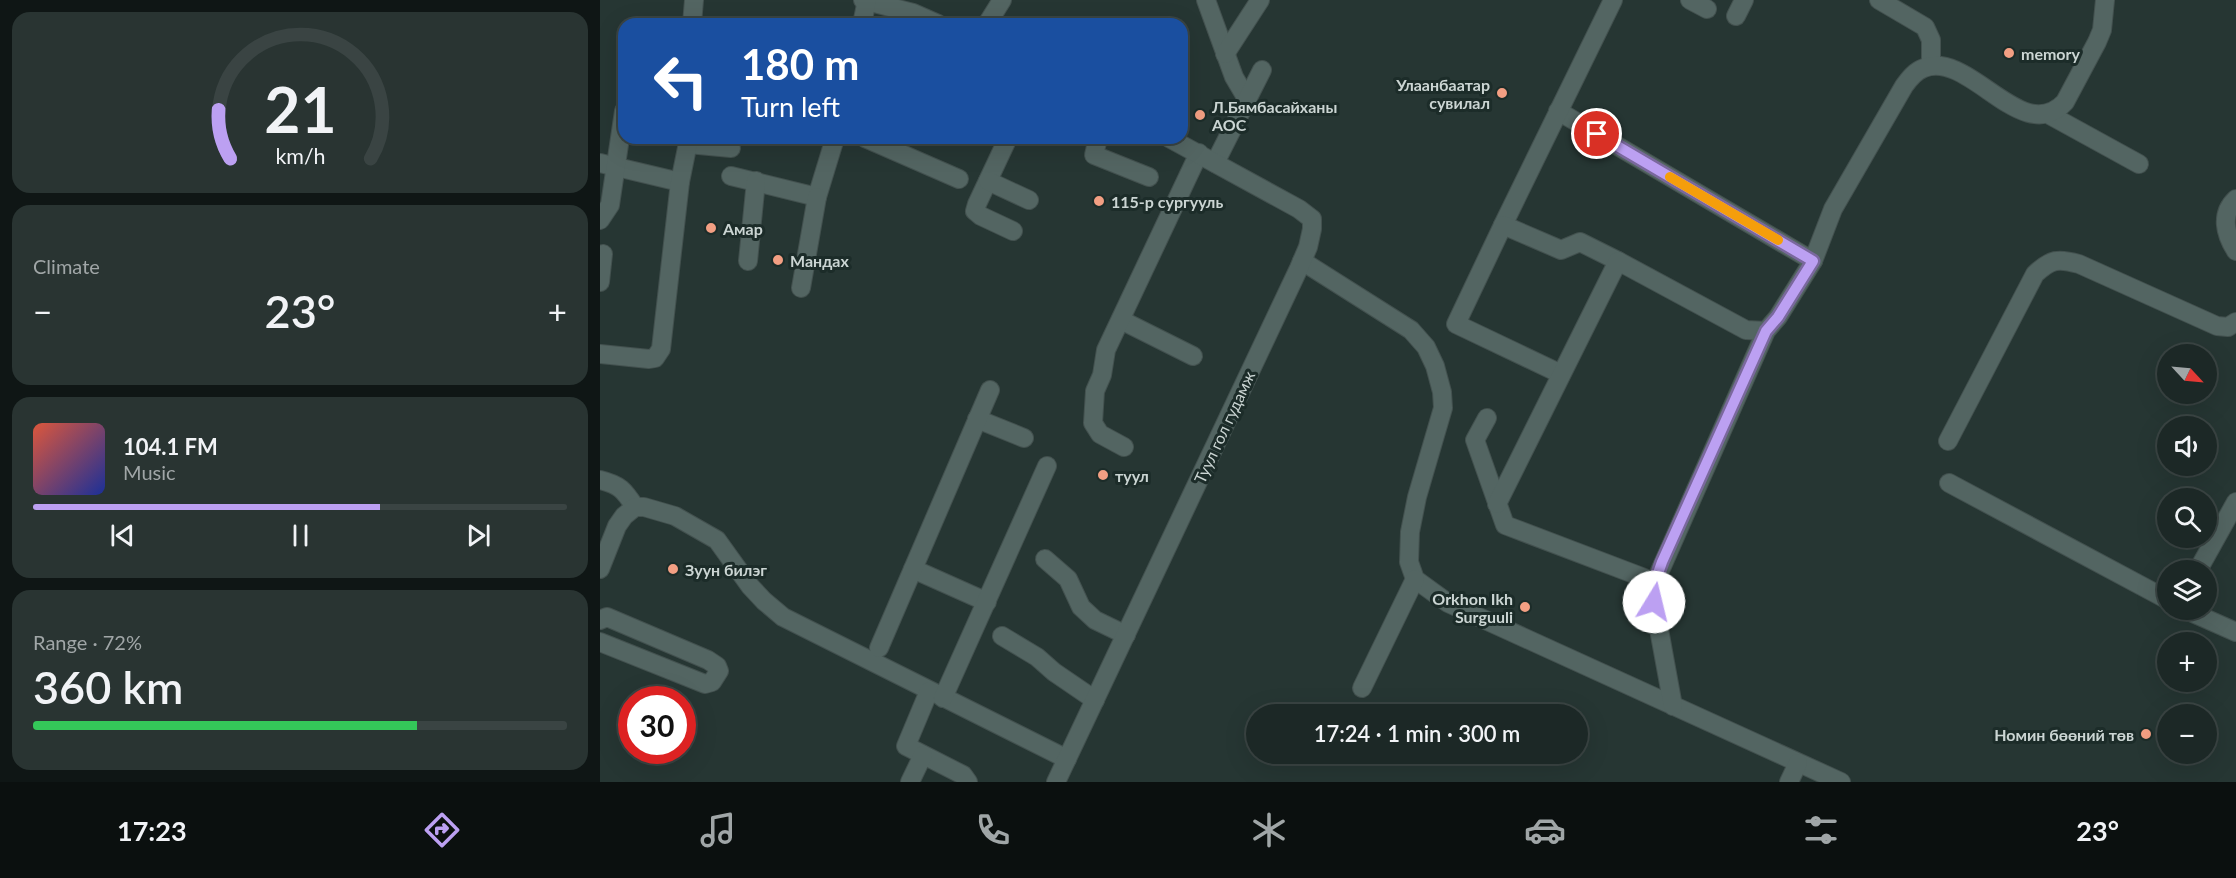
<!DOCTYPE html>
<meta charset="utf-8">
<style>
:root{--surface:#1c2826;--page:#293432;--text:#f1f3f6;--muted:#a0a6a7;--line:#3a4443;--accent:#bca0f2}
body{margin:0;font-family:Lato,sans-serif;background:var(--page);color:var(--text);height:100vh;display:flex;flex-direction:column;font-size:22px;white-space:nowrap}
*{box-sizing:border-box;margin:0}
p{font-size:20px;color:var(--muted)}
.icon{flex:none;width:33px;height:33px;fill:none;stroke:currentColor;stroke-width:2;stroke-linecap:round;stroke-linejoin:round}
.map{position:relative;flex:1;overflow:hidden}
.side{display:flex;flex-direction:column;gap:12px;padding:12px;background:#0f1615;width:600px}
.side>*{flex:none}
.hud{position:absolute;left:18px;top:18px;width:570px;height:126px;border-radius:18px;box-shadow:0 6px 24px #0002,0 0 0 2px var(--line);background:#1a4fa0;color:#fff;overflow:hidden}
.needle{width:39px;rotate:116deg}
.controls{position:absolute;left:1557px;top:344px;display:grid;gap:12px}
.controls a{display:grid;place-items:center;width:60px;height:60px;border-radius:50%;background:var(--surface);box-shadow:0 6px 24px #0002,0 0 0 2px var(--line);font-size:30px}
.speed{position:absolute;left:18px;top:686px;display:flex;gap:12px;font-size:30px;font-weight:700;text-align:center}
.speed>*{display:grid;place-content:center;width:78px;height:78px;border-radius:50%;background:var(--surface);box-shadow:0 6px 24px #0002,0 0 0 2px var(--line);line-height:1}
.speed .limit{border:9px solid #d22;background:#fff;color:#111}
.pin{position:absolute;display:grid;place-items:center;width:51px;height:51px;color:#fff;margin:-26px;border:3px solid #fff;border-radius:50%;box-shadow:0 2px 6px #0007}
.me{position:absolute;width:66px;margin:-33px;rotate:9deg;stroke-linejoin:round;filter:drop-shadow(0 0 4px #0008)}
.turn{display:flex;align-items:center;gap:21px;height:126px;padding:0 24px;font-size:27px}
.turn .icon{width:78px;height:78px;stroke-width:2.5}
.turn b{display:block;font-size:42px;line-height:51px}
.big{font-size:45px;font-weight:600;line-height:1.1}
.side .card{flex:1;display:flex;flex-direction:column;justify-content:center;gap:9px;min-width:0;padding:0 21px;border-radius:18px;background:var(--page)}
.side .dial{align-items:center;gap:0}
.dial svg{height:156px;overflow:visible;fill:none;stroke:var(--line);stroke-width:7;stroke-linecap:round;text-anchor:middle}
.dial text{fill:var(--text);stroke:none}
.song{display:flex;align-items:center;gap:18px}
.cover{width:72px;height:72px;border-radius:9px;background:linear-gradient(135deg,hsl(10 70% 55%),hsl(230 70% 35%))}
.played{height:6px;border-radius:3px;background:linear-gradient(90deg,var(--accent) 65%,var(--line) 65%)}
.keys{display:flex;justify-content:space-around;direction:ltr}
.heat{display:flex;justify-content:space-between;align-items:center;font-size:33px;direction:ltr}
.charge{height:9px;border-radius:4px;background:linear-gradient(90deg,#34c759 72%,var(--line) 0)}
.trip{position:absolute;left:646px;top:704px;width:342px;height:60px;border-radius:30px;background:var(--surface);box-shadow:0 6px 24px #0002,0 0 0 2px var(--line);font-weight:600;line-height:60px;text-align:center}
.tab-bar{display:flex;height:96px;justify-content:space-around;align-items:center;background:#0b100f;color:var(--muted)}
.tab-bar .icon{width:42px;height:42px}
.tab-bar .selected{color:var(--accent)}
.tab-bar b{font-size:27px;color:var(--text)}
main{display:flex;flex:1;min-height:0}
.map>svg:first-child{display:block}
</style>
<main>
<section class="side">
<div class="card dial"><svg viewBox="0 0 100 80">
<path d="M14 69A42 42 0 1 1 86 69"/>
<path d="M14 69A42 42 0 0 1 8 44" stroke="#bca0f2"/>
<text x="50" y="56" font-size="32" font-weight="700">21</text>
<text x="50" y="72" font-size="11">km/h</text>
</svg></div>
<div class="card"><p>Climate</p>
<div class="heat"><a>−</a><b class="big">23°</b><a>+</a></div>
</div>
<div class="card">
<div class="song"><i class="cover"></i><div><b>104.1 FM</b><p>Music</p></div></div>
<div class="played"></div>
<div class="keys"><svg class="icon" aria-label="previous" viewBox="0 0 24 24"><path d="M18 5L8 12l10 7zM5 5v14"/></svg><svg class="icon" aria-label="pause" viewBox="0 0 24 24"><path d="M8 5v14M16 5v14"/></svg><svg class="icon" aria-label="next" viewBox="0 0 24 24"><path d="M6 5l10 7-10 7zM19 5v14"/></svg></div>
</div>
<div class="card"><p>Range · 72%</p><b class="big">360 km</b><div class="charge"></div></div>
</section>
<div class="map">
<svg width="1636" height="782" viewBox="0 0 1636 782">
<rect width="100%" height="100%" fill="#263633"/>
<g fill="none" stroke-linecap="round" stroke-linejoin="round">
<defs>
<g id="minor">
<path d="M263,0l50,13 25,11"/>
<path d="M606,0l28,77 13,22"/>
<path d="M1090,0l17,9"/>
<path d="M1279,0l46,27 6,13v26"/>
<path d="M1136,16l8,-16"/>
<path d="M92,24l2,-24"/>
<path d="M262,24l5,-24"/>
<path d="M387,24l15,-24"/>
<path d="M625,54l35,-54"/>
<path d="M958,111l255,150"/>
<path d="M1448,114l91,50"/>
<path d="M265,138l94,41"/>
<path d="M408,138l-31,66 -2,7 6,5 32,15"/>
<path d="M498,138l-4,17 55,22"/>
<path d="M88,144l43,4"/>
<path d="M0,163l80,19"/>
<path d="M615,163l47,-93"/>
<path d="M131,176l86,21 18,-59"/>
<path d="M388,181l41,19"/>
<path d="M1636,199c-16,15 -11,35 0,52"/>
<path d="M0,220l10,-15 14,-94"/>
<path d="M903,225l110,-225"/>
<path d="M148,261l8,-80"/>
<path d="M702,261l109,69 15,17 9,19 7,26 1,16 -26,89 -7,35 -1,30 6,17 33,24 393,179"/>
<path d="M0,282l3,-28"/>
<path d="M201,288l16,-91"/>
<path d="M521,320l72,36"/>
<path d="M0,354l49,5 6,-1 6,-9 19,-167 9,-44"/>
<path d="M961,374l-105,-50 47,-99 58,25 19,-8 38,19"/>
<path d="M887,418l-12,22 30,85 150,57"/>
<path d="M377,419l47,19"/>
<path d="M1348,441l87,-167c16,-15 23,-16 44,-10l138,62 11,1 8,-5"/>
<path d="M524,447l-24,-13 -7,-11 2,-32 7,-16 4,-25 93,-197"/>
<path d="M0,480c20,5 24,10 35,27"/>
<path d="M1349,483l219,117"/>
<path d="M897,504l121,-243 128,69 20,1"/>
<path d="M445,559l23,20 13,28 14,13 31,15"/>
<path d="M0,569l17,-43 7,-10 11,-9h9l31,9 42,24 33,46 14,15 19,16 284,142"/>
<path d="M313,569l74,33"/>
<path d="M1598,570l38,-68"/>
<path d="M1584,609l52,23"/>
<path d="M0,620l7,-3 101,43 9,6 2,5 -7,11 -7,2 -105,-42"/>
<path d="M402,636l35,21 17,15 41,28"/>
<path d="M279,648l111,-258"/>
<path d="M762,688l53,-109"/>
<path d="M329,691l-23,55 57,29 5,7"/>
<path d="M343,698l104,-232"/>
<path d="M1073,706l-19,-104 1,-20 111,-251 12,-14 35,-56 20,-52 71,-123c5,-7 11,-15 20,-18 46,-18 98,80 141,34l32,-60 5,-12 3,-30"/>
<path d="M310,782l13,-27"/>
<path d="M456,782l243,-514 9,-21 4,-18v-10l-13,-10 -130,-71"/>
<path d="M1189,782l9,-19"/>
</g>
</defs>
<use href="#minor" stroke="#43514f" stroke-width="20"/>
<use href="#minor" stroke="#536562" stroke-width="18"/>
</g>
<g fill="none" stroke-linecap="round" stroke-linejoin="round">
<defs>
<path id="route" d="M997,134l216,127 -35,56 -12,14 -104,231 -7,20 -1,20"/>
</defs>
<use href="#route" stroke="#7a689d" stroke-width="15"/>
<use href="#route" stroke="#bca0f2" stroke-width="10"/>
<path stroke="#f59e0b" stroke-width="10" d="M1070,177l108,63"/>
</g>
<g fill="#f39f83" stroke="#1c2c29" stroke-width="2">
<circle cx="1409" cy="53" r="6"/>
<circle cx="902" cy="93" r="6"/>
<circle cx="600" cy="115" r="6"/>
<circle cx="499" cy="201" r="6"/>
<circle cx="111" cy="228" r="6"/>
<circle cx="178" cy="260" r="6"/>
<circle cx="503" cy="475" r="6"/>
<circle cx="73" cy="569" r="6"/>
<circle cx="925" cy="607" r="6"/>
<circle cx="1546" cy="734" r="6"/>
</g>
<g text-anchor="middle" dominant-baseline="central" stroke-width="6" stroke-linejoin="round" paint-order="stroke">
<g font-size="16" font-weight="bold" fill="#cbd5d3" stroke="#1c2c29" text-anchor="start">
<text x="1421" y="53">memory</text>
<text x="890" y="84" text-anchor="end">Улаанбаатар<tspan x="890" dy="18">сувилал</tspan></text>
<text x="612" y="106">Л.Бямбасайханы<tspan x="612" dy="18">АОС</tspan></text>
<text x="511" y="201">115-р сургууль</text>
<text x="123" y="228">Амар</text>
<text x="190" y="260">Мандах</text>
<text x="515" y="475">туул</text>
<text x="85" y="569">Зуун билэг</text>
<text x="913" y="598" text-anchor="end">Orkhon Ikh<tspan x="913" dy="18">Surguuli</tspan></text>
<text x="1534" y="734" text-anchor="end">Номин бөөний төв</text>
</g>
<g font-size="16" fill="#cbd5d3" stroke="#1c2c29">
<text transform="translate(624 427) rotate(-65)">Туул гол гудамж</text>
</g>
</g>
</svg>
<div class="controls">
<a><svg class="needle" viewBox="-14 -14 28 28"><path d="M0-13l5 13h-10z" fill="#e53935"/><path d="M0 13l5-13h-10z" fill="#a0a6a7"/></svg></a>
<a><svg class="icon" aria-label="sound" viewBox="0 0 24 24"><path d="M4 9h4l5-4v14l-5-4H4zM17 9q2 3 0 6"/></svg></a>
<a><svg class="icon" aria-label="search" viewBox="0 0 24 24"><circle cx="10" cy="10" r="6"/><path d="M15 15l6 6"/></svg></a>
<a><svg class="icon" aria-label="layers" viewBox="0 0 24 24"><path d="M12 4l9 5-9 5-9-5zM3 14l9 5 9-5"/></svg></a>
<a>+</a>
<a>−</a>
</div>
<div class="speed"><div class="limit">30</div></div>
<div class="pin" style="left:997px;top:134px;background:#d93025"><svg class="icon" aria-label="arrive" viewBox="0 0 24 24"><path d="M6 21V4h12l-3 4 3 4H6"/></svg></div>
<svg class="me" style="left:1054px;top:602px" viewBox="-20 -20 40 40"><circle r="19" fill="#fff"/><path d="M0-13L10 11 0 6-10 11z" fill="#bca0f2"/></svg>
<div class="trip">17:24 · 1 min · 300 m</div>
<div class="hud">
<div class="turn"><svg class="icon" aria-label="left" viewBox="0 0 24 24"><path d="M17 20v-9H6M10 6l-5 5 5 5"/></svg><div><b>180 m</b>Turn left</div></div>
</div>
</div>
</main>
<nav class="tab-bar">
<b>17:23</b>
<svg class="icon selected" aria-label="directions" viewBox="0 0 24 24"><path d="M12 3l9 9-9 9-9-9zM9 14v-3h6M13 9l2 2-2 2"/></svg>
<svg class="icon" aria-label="music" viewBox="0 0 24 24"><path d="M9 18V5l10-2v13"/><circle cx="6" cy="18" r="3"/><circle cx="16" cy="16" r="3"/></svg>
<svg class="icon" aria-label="phone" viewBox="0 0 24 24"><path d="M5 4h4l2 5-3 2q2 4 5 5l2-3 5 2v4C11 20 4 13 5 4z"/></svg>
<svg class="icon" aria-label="climate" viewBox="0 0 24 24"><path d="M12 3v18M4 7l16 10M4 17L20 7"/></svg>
<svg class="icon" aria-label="car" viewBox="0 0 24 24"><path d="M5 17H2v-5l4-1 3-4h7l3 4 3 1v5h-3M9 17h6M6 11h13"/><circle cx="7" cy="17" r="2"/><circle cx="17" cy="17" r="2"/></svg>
<svg class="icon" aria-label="filters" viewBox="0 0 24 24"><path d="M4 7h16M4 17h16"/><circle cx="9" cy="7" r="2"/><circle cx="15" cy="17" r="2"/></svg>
<b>23°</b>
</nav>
